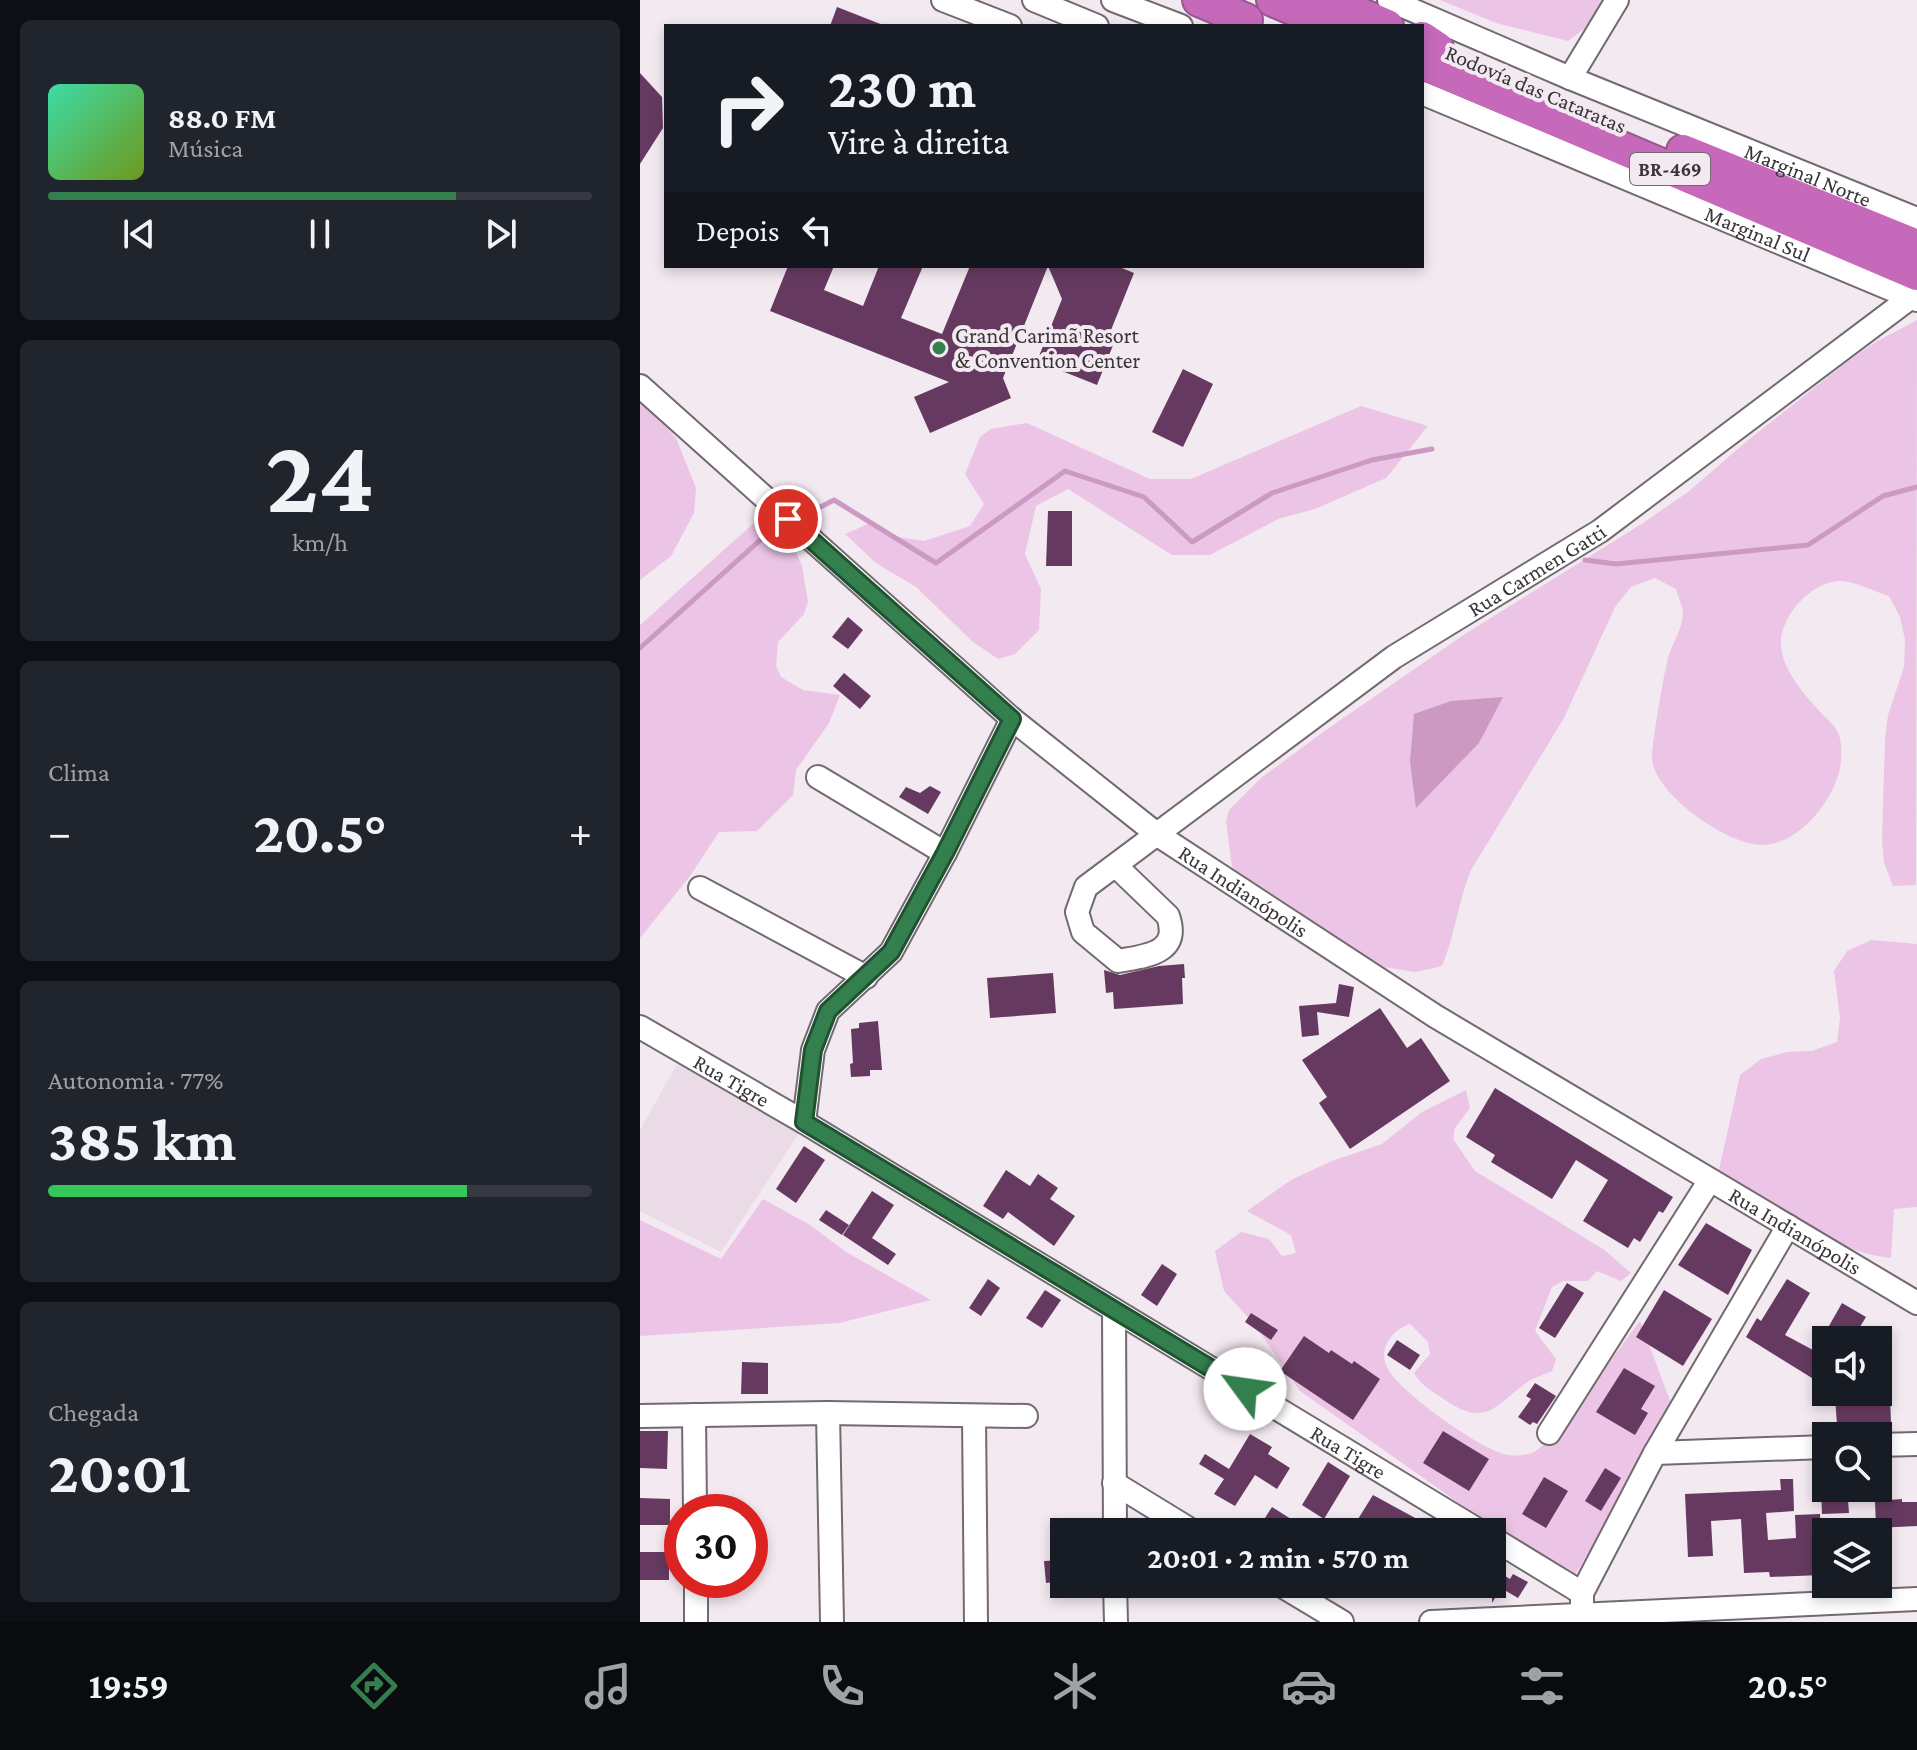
<!DOCTYPE html>
<html lang="pt">
<meta charset="utf-8">
<style>
:root{--surface:#171b24;--page:#20242c;--text:#f1f3f6;--muted:#9ea1a6;--line:#363941;--accent:#337f4d}
body{margin:0;font-family:"Crimson Pro",serif;background:var(--page);color:var(--text);height:100vh;display:flex;flex-direction:column;font-size:30px;white-space:nowrap}
*{box-sizing:border-box;margin:0}
p{font-size:26px;color:var(--muted)}
.icon{flex:none;width:44px;height:44px;fill:none;stroke:currentColor;stroke-width:2;stroke-linecap:round;stroke-linejoin:round}
.map{position:relative;flex:1;overflow:hidden}
.sheet{display:flex;flex-direction:column;gap:20px;padding:20px;background:#0d0f14;width:640px}
.sheet>*{flex:none}
.banner{position:absolute;left:24px;top:24px;width:760px;height:244px;border-radius:0px;box-shadow:0 4px 12px #0003;background:#171b24;color:var(--text);overflow:hidden}
.fabs{position:absolute;left:1172px;top:1326px;display:grid;gap:16px}
.fabs a{display:grid;place-items:center;width:80px;height:80px;border-radius:0px;background:var(--surface);box-shadow:0 4px 12px #0003;font-size:40px}
.speed{position:absolute;left:24px;top:1494px;display:flex;gap:16px;font-size:40px;font-weight:700;text-align:center}
.speed>*{display:grid;place-content:center;width:104px;height:104px;border-radius:50%;background:var(--surface);box-shadow:0 4px 12px #0003;line-height:1}
.speed .limit{border:12px solid #d22;background:#fff;color:#111}
.pin{position:absolute;display:grid;place-items:center;width:68px;height:68px;color:#fff;margin:-34px;border:4px solid #fff;border-radius:50%;box-shadow:0 2px 8px #0007}
.me{position:absolute;width:88px;margin:-44px;rotate:301deg;stroke-linejoin:round;filter:drop-shadow(0 0 6px #0008)}
.turn{display:flex;align-items:center;gap:28px;height:168px;padding:0 32px;font-size:36px}
.turn .icon{width:104px;height:104px;stroke-width:2.5}
.turn b{display:block;font-size:56px;line-height:68px}
.then{display:flex;align-items:center;height:76px;padding:0 32px;background:#0003;gap:16px;font-size:30px}
.big{font-size:60px;font-weight:700;line-height:1.1}
.sheet .card{flex:1;display:flex;flex-direction:column;justify-content:center;gap:12px;min-width:0;padding:0 28px;border-radius:12px;background:var(--page)}
.sheet .dial{align-items:center;gap:0}
.dial b{font-size:104px;line-height:1}
.song{display:flex;align-items:center;gap:24px}
.cover{width:96px;height:96px;border-radius:12px;background:linear-gradient(135deg,hsl(160 70% 55%),hsl(80 70% 35%))}
.played{height:8px;border-radius:4px;background:linear-gradient(90deg,var(--accent) 75%,var(--line) 75%)}
.keys{display:flex;justify-content:space-around;direction:ltr}
.heat{display:flex;justify-content:space-between;align-items:center;font-size:44px;direction:ltr}
.charge{height:12px;border-radius:6px;background:linear-gradient(90deg,#34c759 77%,var(--line) 0)}
.trip{position:absolute;left:410px;top:1518px;width:456px;height:80px;border-radius:0px;background:var(--surface);box-shadow:0 4px 12px #0003;font-weight:700;line-height:80px;text-align:center}
.tabs{display:flex;height:128px;justify-content:space-around;align-items:center;background:#090b0e;color:var(--muted)}
.tabs .icon{width:56px;height:56px}
.tabs .current{color:var(--accent)}
.tabs b{font-size:36px;color:var(--text)}
main{display:flex;flex:1;min-height:0}
.map>svg:first-child{display:block}
</style>
<main>
<section class="sheet">
<div class="card">
<div class="song"><i class="cover"></i><div><b>88.0 FM</b><p>Música</p></div></div>
<div class="played"></div>
<div class="keys"><svg class="icon" aria-label="previous" viewBox="0 0 24 24"><path d="M18 5L8 12l10 7zM5 5v14"/></svg><svg class="icon" aria-label="pause" viewBox="0 0 24 24"><path d="M8 5v14M16 5v14"/></svg><svg class="icon" aria-label="next" viewBox="0 0 24 24"><path d="M6 5l10 7-10 7zM19 5v14"/></svg></div>
</div>
<div class="card dial"><b>24</b><p>km/h</p></div>
<div class="card"><p>Clima</p>
<div class="heat"><a>−</a><b class="big">20.5°</b><a>+</a></div>
</div>
<div class="card"><p>Autonomia · 77%</p><b class="big">385 km</b><div class="charge"></div></div>
<div class="card"><p>Chegada</p><b class="big">20:01</b></div>
</section>
<div class="map">
<svg width="1277" height="1622" viewBox="0 0 1277 1622">
<rect width="100%" height="100%" fill="#f3e9f1"/>
<path fill="#eadbe7" d="M37,1064l124,66 -80,122 -81,-41v-81z"/>
<g fill="#ecc4e5">
<path d="M800,0h166l-18,26 -20,15 -72,-18z"/>
<path d="M1277,320l-1,565 -23,1 -9,-23 -2,-24 3,-100 3,-24 16,-48 1,-27 -5,-23 -11,-21c-14,-4 -32,-14 -47,-15 -23,-1 -47,21 -56,41 -18,35 16,70 38,94 5,5 13,12 15,19 2,6 3,17 2,24 -1,35 -41,87 -80,86 -34,-1 -104,-49 -109,-85 -1,-12 12,-87 16,-102 4,-14 15,-30 15,-46 -1,-7 -5,-16 -7,-23l-21,-11 -24,9 -16,20 -51,111 -93,152c-13,32 -16,65 -29,96l-26,6 -47,-7 -101,-63 -36,-35 -6,-46 3,-11 32,-32 65,-48 139,-96 175,-109 48,-33 59,-51 100,-79 27,-19z"/>
<path d="M0,398l36,40 20,50 -2,25 -23,43 -31,24z"/>
<path d="M721,406l67,20 -42,52 -71,31 -37,10 -68,36h-38l-104,-66 -32,17 -11,48 16,35 -2,41 -24,24 -17,5 -25,-17 -57,-55 -40,-24 -31,-29 23,-10 25,12 31,5 46,-15 14,-22 -19,-30 15,-37 11,-8 36,-6 123,56h41z"/>
<path d="M128,514l19,17 15,35 6,36 -4,12 -26,28 -2,24 5,11 22,13 37,5 -11,28 -33,47 -3,25 -36,36 -38,1 -29,44 -50,62v-313l123,-110z"/>
<path d="M1231,940l46,4v263l-23,2 -3,49c-54,-5 -133,-51 -172,-88l21,-95 21,-16 26,-7 25,-1 25,-9 3,-24 -6,-47 13,-20z"/>
<path d="M826,1090l4,18 -15,20 -2,11 22,32 128,78 28,24 -10,8 -24,-10 -9,10h-25l-11,6 -17,44 21,28 -4,12c-7,3 -16,6 -23,10 -35,24 -41,49 -87,17 -12,-8 -21,-13 -28,-25l16,-19 -2,-12 -18,-18c-19,6 -34,27 -21,47 15,24 92,79 119,84 6,1 18,0 24,-2 21,-8 89,-108 108,-132l31,82 -9,24 -91,155 -271,-191 -45,-66 -31,-34 -9,-40 26,-19 28,7 13,17 14,-3 -5,-18 -44,-24 44,-31 41,-19 50,-17 40,-32z"/>
<path d="M123,1199l47,26 36,27 85,48 -92,23 -199,13v-116l81,39z"/>
</g>
<path fill="#cc99c3" d="M863,697l-24,46 -63,65 -6,-46 4,-48 37,-13z"/>
<g fill="none" stroke-linecap="round" stroke-linejoin="round">
<g stroke="#cc99c3" stroke-width="5">
<path d="M169,513l25,-13 102,63 129,-92 79,26 48,45 80,-49 100,-33 60,-11"/>
<path d="M945,560l31,4 192,-19 75,-49 34,-9"/>
<path d="M0,648l127,-114 16,-8"/>
</g>
</g>
<g fill="#663a60">
<path d="M197,7l46,18v1h-53z"/>
<path d="M0,73l22,24 1,31 -23,36z"/>
<path d="M148,266h46l-10,24 39,16 16,-40h44l-22,52 41,16 28,-68h78l-45,112 8,20 -81,35 -16,-36 35,-15 -179,-71z"/>
<path d="M408,266h69l17,7 -23,57 7,3 -21,52 -60,-24 25,-62z"/>
<path d="M543,369l30,15 -30,63 -31,-15z"/>
<path d="M408,511h24v55h-26z"/>
<path d="M208,617l15,13 -15,19 -16,-12z"/>
<path d="M204,673l27,23 -11,13 -27,-23z"/>
<path d="M290,786l11,6 -13,22 -29,-17 7,-10 14,6z"/>
<path d="M544,964l1,14h-3l1,26 -69,5 -1,-17 -7,1 -2,-23 16,5 39,-9z"/>
<path d="M413,973l3,40 -66,5 -3,-40z"/>
<path d="M699,984l15,3 -5,30 -32,-5 2,23 -17,2 -3,-31 37,-3z"/>
<path d="M740,1008l27,40 14,-10 29,43 -100,68 -31,-46 8,-6 -25,-37z"/>
<path d="M238,1021l4,49h-12v6l-19,1 -1,-13 3,-1 -2,-34 8,-1v-5z"/>
<path d="M855,1088l178,109 -10,16 -4,-2 -19,31 -6,-4 -6,10 -45,-27 25,-41 -32,-20 -24,39 -61,-37 4,-7 -29,-18z"/>
<path d="M164,1146l21,14 -29,43 -20,-14z"/>
<path d="M366,1170l24,16 8,-12 20,14 -8,11 25,17 -21,30 -46,-34 -5,7 -20,-13z"/>
<path d="M232,1191l22,14 -22,33 24,16 -8,11 -45,-30z"/>
<path d="M186,1210l23,15 -7,10 -23,-15z"/>
<path d="M1066,1223l46,27 -24,45 -50,-30z"/>
<path d="M522,1264l15,10 -20,32 -16,-11z"/>
<path d="M348,1279l12,9 -19,28 -12,-8z"/>
<path d="M1147,1279l23,14 -25,42 41,22v16l-6,10 -74,-46 11,-19 4,3z"/>
<path d="M927,1283l17,10 -29,45 -16,-10z"/>
<path d="M405,1290l16,10 -19,28 -16,-10z"/>
<path d="M1024,1290l48,29 -29,47 -47,-29z"/>
<path d="M1202,1303l24,14 -14,23 -23,-14z"/>
<path d="M611,1313l27,17 -7,10 -26,-18z"/>
<path d="M664,1336l25,17 2,-3 21,14 2,-3 26,18 -27,41 -73,-49z"/>
<path d="M757,1340l23,15 -10,15 -23,-15z"/>
<path d="M102,1362l26,1v31h-27z"/>
<path d="M984,1368l31,18 -14,23 7,4 -13,22 -39,-23z"/>
<path d="M895,1383l21,13 -19,28 -4,-2 -3,3 -12,-8 13,-18 -5,-3z"/>
<path d="M1208,1392h25l1,4 16,-1 1,28 -54,2 -2,-28h14z"/>
<path d="M0,1431h28l-1,38 -27,-1z"/>
<path d="M803,1431l46,28 -20,32 -46,-28z"/>
<path d="M610,1434l22,13 -4,7 22,14 -13,21 -22,-14 -20,31 -21,-12 10,-15 -25,-15 6,-10 24,15z"/>
<path d="M688,1462l22,14 -26,43 -22,-14z"/>
<path d="M965,1468l16,10 -20,33 -16,-10z"/>
<path d="M904,1477l24,14 -22,37 -24,-14z"/>
<path d="M1140,1479h13l1,32 -28,2 2,27 28,-2 -1,-23 25,-1 2,61 -52,2 -1,-5 -25,1 -3,-54 -30,2 2,35 -25,1 -3,-63 96,-4z"/>
<path d="M1181,1488h26l2,25 -27,1z"/>
<path d="M733,1495l44,24 -2,4 15,9h-41l-11,-6 -3,6h-25z"/>
<path d="M0,1498l30,1v26h-30z"/>
<path d="M1262,1499v3h15v24l-41,2 -1,-27z"/>
<path d="M632,1507l19,12 -9,13h-26z"/>
<rect x="0" y="1552" width="29" height="28"/>
<path d="M424,1560v21l-18,2 -2,-22z"/>
<path d="M852,1568l18,11 3,-5 15,8 -10,16 -17,-10 -9,15z"/>
</g>
<g fill="none" stroke-linecap="round" stroke-linejoin="round">
<defs>
<g id="minor">
<path d="M303,0l67,26"/>
<path d="M394,0l63,26"/>
<path d="M473,0l68,26"/>
<path id="s1" d="M749,0l181,78 347,141"/>
<path d="M930,78l47,-78"/>
<path id="s2" d="M782,93l495,207"/>
<path id="s3" d="M0,386l372,333 146,116 277,181 482,287"/>
<path d="M178,777l127,76"/>
<path id="s4" d="M476,866l52,50c13,38 -23,40 -50,45l-35,-29 -6,-20 9,-25 308,-230 206,-126 310,-233"/>
<path d="M60,888l166,89"/>
<path id="s5" d="M0,1027l164,95 677,410"/>
<path d="M164,1122l9,-72 15,-39 63,-59 54,-99 67,-134"/>
<path d="M474,1310l1,222"/>
<path d="M188,1413l4,209"/>
<path d="M54,1415l1,97"/>
<path d="M0,1416l188,-3 198,3"/>
<path d="M334,1416l2,206"/>
<path d="M909,1433l161,-253"/>
<path d="M1238,1445l39,-1"/>
<path d="M1015,1453l171,-6"/>
<path d="M474,1483l80,49"/>
<path d="M852,1538l90,55"/>
<path d="M56,1580v42"/>
<path d="M475,1584l1,38"/>
<path d="M639,1584l63,38"/>
<path d="M791,1622l486,-23"/>
<path d="M942,1622v-29l73,-140 133,-227"/>
</g>
<g id="highway">
<path d="M559,0l47,20"/>
<path d="M633,0l61,26"/>
<path d="M687,0l60,26"/>
<path d="M782,38l15,10"/>
<path d="M782,63l495,211"/>
<path d="M1043,151l234,95"/>
</g>
</defs>
<use href="#minor" stroke="#726a70" stroke-width="26"/>
<use href="#highway" stroke="#95578d" stroke-width="36"/>
<use href="#minor" stroke="#fff" stroke-width="22"/>
<use href="#highway" stroke="#c769bb" stroke-width="32"/>
</g>
<g fill="none" stroke-linecap="round" stroke-linejoin="round">
<defs>
<path id="route" d="M148,519l224,200 -67,134 -54,99 -63,59 -15,39 -9,72 441,267"/>
</defs>
<use href="#route" stroke="#215332" stroke-width="20"/>
<use href="#route" stroke="#337f4d" stroke-width="14"/>
</g>
<circle fill="#337f4d" stroke="#f3e9f1" stroke-width="3" cx="299" cy="348" r="8"/>
<g text-anchor="middle" dominant-baseline="central" stroke-width="8" stroke-linejoin="round" paint-order="stroke">
<rect fill="#f3e9f1" stroke="#716b70" stroke-width="2" x="990" y="153" width="80" height="32" rx="6"/>
<g font-size="20" font-weight="bold" fill="#393538">
<text x="1030" y="169">BR-469</text>
</g>
<g font-size="22" fill="#393538" stroke="#f3e9f1">
<text transform="translate(896 89) rotate(23)">Rodovía das Cataratas</text>
<text stroke="none"><textPath href="#s1" startOffset="454">Marginal Norte</textPath></text>
<text stroke="none"><textPath href="#s2" startOffset="364">Marginal Sul</textPath></text>
<text stroke="none"><textPath href="#s4" startOffset="798">Rua Carmen Gatti</textPath></text>
<text stroke="none"><textPath href="#s3" startOffset="788">Rua Indianópolis</textPath></text>
<text stroke="none"><textPath href="#s5" startOffset="106">Rua Tigre</textPath></text>
<text stroke="none"><textPath href="#s3" startOffset="1436">Rua Indianópolis</textPath></text>
<text stroke="none"><textPath href="#s5" startOffset="826">Rua Tigre</textPath></text>
</g>
<g font-size="22" fill="#393538" stroke="#f3e9f1" text-anchor="start">
<text x="315" y="335">Grand Carimã Resort<tspan x="315" dy="25">&amp; Convention Center</tspan></text>
</g>
</g>
</svg>
<div class="fabs">
<a><svg class="icon" aria-label="sound" viewBox="0 0 24 24"><path d="M4 9h4l5-4v14l-5-4H4zM17 9q2 3 0 6"/></svg></a>
<a><svg class="icon" aria-label="search" viewBox="0 0 24 24"><circle cx="10" cy="10" r="6"/><path d="M15 15l6 6"/></svg></a>
<a><svg class="icon" aria-label="layers" viewBox="0 0 24 24"><path d="M12 4l9 5-9 5-9-5zM3 14l9 5 9-5"/></svg></a>
</div>
<div class="speed"><div class="limit">30</div></div>
<div class="pin" style="left:148px;top:519px;background:#d93025"><svg class="icon" aria-label="arrive" viewBox="0 0 24 24"><path d="M6 21V4h12l-3 4 3 4H6"/></svg></div>
<svg class="me" style="left:605px;top:1389px" viewBox="-20 -20 40 40"><circle r="19" fill="#fff"/><path d="M0-13L10 11 0 6-10 11z" fill="#337f4d"/></svg>
<div class="trip">20:01 · 2 min · 570 m</div>
<div class="banner">
<div class="turn"><svg class="icon" aria-label="right" viewBox="0 0 24 24"><path d="M7 20v-9h11M14 6l5 5-5 5"/></svg><div><b>230 m</b>Vire à direita</div></div>
<div class="then">Depois<svg class="icon" aria-label="left" viewBox="0 0 24 24"><path d="M17 20v-9H6M10 6l-5 5 5 5"/></svg></div>
</div>
</div>
</main>
<nav class="tabs">
<b>19:59</b>
<svg class="icon current" aria-label="directions" viewBox="0 0 24 24"><path d="M12 3l9 9-9 9-9-9zM9 14v-3h6M13 9l2 2-2 2"/></svg>
<svg class="icon" aria-label="music" viewBox="0 0 24 24"><path d="M9 18V5l10-2v13"/><circle cx="6" cy="18" r="3"/><circle cx="16" cy="16" r="3"/></svg>
<svg class="icon" aria-label="phone" viewBox="0 0 24 24"><path d="M5 4h4l2 5-3 2q2 4 5 5l2-3 5 2v4C11 20 4 13 5 4z"/></svg>
<svg class="icon" aria-label="climate" viewBox="0 0 24 24"><path d="M12 3v18M4 7l16 10M4 17L20 7"/></svg>
<svg class="icon" aria-label="car" viewBox="0 0 24 24"><path d="M5 17H2v-5l4-1 3-4h7l3 4 3 1v5h-3M9 17h6M6 11h13"/><circle cx="7" cy="17" r="2"/><circle cx="17" cy="17" r="2"/></svg>
<svg class="icon" aria-label="filters" viewBox="0 0 24 24"><path d="M4 7h16M4 17h16"/><circle cx="9" cy="7" r="2"/><circle cx="15" cy="17" r="2"/></svg>
<b>20.5°</b>
</nav>
